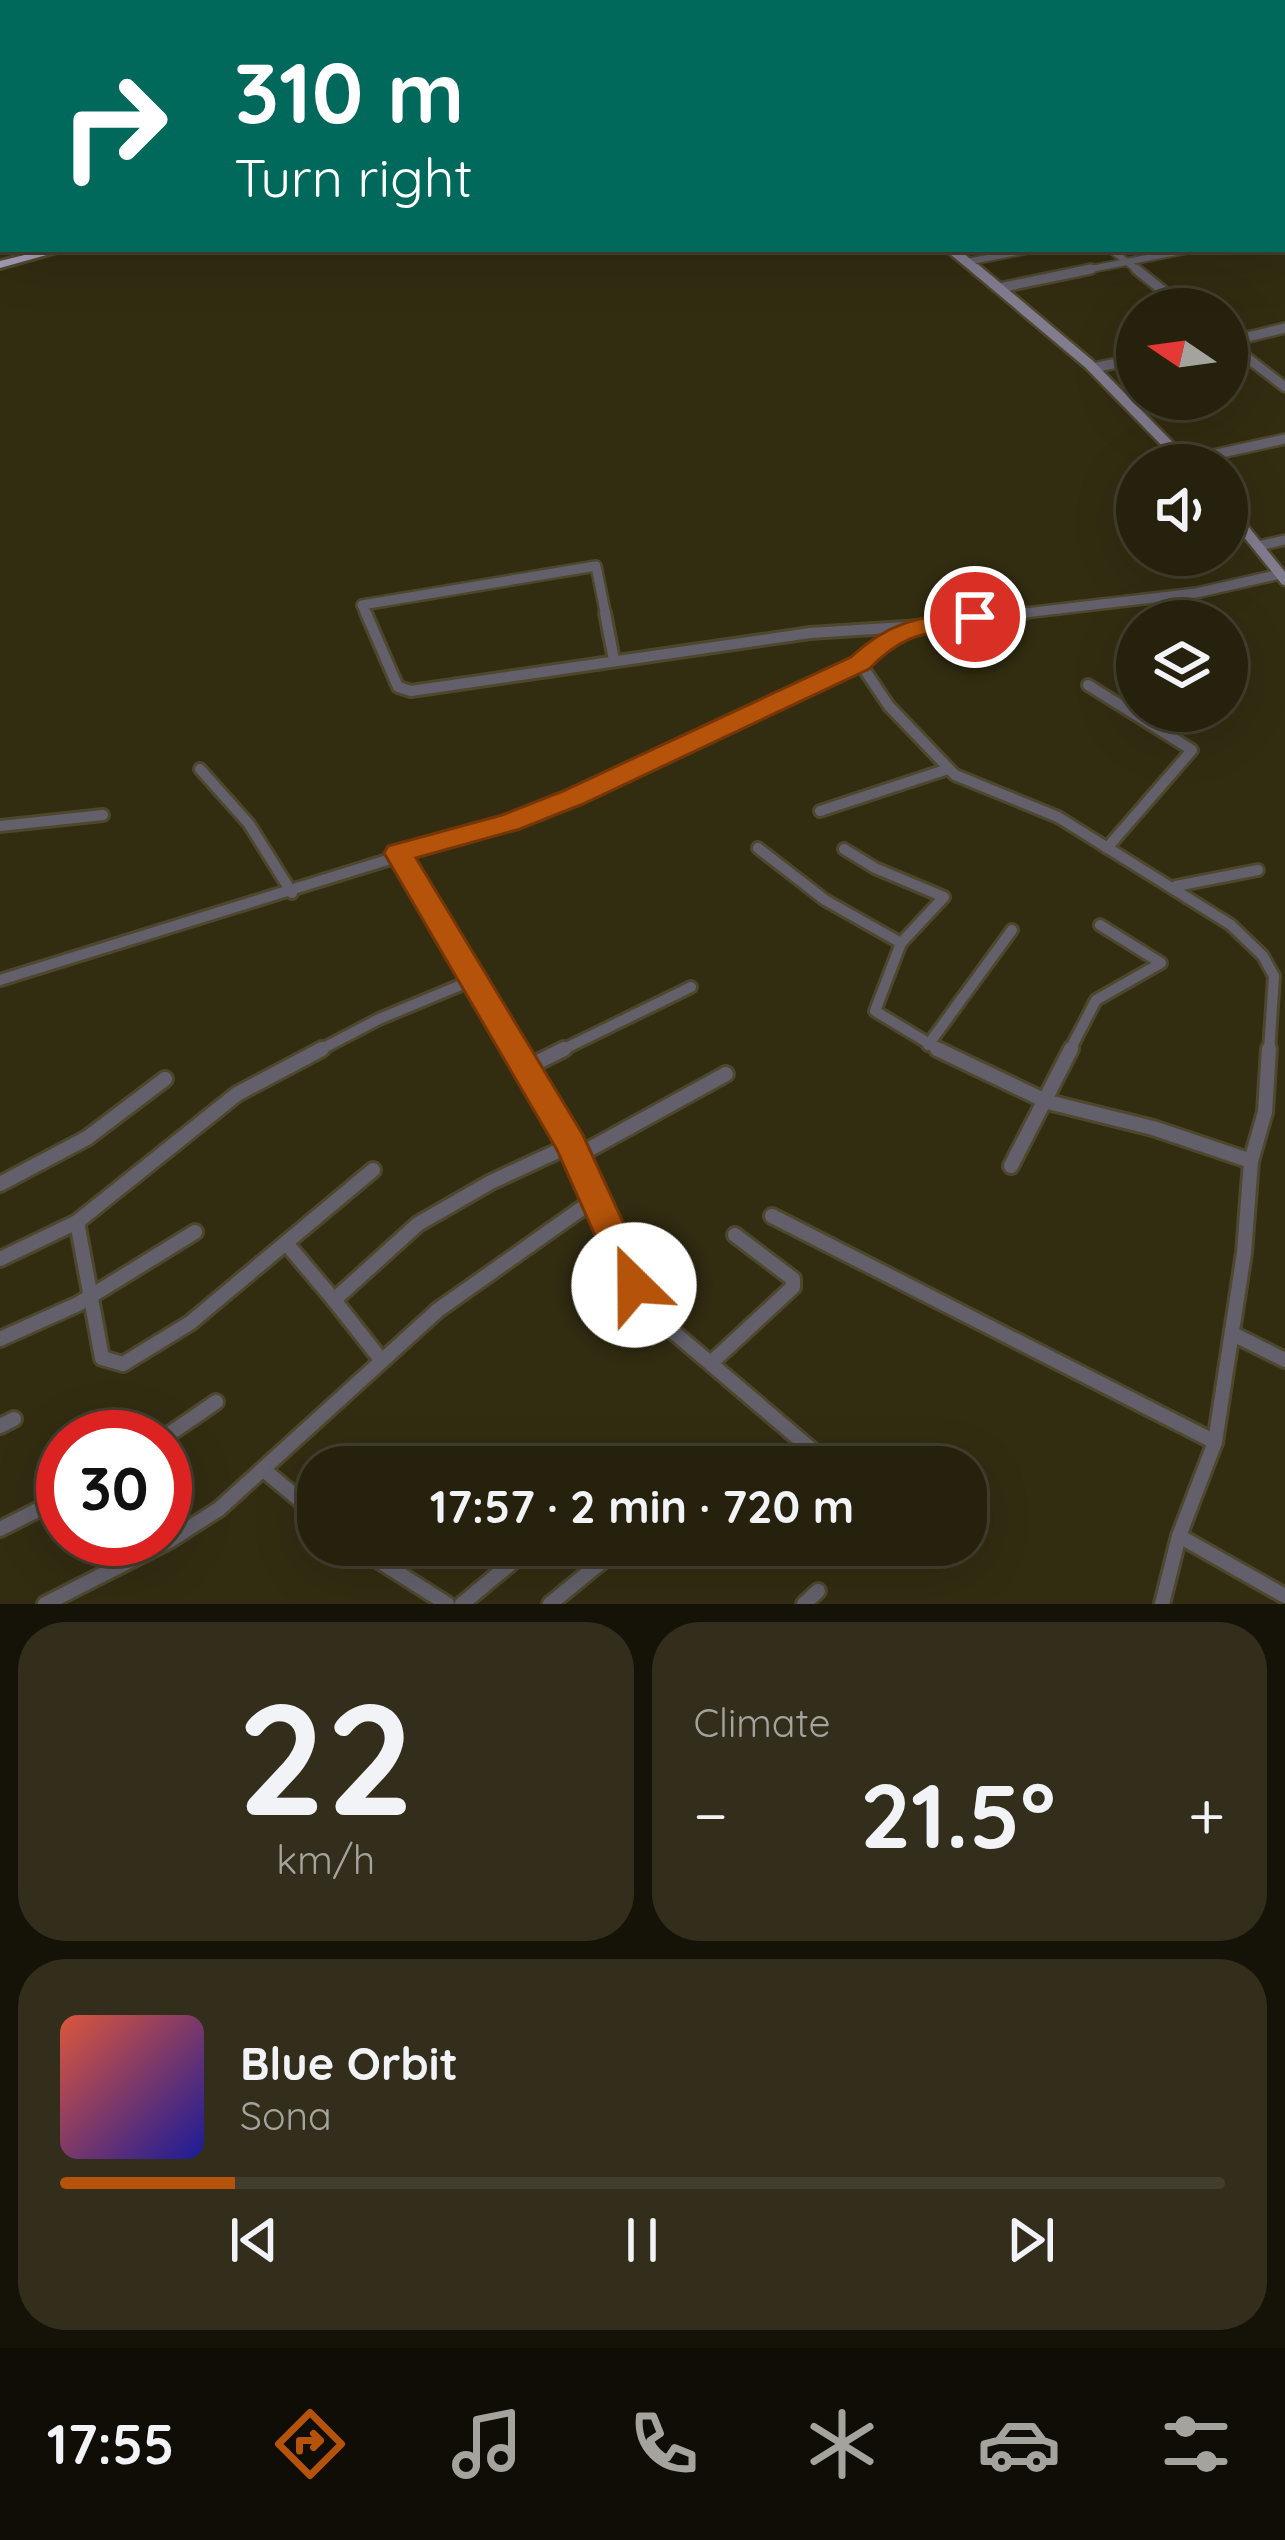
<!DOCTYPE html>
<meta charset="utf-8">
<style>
:root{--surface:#26210d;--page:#322e1b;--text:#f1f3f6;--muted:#a4a39d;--line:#423e2e;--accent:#b45309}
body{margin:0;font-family:Quicksand,sans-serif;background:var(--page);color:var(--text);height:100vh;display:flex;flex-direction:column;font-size:45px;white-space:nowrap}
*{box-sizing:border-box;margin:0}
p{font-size:39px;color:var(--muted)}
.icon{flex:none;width:66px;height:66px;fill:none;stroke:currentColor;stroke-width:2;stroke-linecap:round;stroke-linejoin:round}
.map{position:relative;height:1604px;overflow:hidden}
.panel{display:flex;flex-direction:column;gap:18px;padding:18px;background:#151207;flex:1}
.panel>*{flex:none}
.top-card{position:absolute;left:0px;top:0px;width:1287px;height:252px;box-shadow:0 12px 48px #0002,0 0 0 3px var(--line);background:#00695c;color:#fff;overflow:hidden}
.needle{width:78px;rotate:283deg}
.fabs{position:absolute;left:1116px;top:288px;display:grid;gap:24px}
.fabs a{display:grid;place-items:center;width:132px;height:132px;border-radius:50%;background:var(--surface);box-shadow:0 12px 48px #0002,0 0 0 3px var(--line);font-size:60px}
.speed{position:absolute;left:36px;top:1410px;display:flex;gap:24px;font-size:60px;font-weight:700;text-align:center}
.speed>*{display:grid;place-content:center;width:156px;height:156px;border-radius:50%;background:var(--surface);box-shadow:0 12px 48px #0002,0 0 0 3px var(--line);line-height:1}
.speed .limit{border:18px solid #d22;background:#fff;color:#111}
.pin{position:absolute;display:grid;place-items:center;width:102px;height:102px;color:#fff;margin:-51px;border:6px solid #fff;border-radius:50%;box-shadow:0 3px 12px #0007}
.me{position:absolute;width:132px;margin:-66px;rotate:337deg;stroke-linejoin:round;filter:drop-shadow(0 0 9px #0008)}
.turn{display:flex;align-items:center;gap:42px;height:252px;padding:0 36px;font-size:54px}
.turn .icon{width:156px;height:156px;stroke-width:2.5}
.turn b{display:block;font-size:84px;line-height:102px}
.big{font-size:90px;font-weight:800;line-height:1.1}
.panel .widget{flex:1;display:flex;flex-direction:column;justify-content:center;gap:18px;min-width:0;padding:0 42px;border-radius:48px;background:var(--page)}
.panel .dial{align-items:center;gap:0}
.dial b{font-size:156px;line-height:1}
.song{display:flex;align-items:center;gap:36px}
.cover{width:144px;height:144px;border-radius:18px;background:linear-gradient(135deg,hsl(10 70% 55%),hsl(240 70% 35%))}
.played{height:12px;border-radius:6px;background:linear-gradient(90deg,var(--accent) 15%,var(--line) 15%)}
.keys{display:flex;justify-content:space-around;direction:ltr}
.heat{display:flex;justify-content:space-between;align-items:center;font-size:66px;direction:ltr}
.panel .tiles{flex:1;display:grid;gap:18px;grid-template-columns:1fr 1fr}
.widget:last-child{grid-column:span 2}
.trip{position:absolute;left:297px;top:1446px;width:690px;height:120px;border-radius:48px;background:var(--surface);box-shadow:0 12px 48px #0002,0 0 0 3px var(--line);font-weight:800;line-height:120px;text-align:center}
.dock{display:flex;height:192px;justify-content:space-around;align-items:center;background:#0f0d05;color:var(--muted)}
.dock .icon{width:84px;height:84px}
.dock .selected{color:var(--accent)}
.dock b{font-size:54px;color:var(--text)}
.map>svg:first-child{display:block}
</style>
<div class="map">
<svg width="1285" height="1604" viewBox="0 0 1285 1604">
<rect width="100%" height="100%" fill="#322c11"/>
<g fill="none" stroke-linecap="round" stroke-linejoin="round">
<defs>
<g id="minor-far3">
<path d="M277,3l6,-3"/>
<path d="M586,3l11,-3"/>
<path d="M731,3l13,-3"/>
<path d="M3,36v5"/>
<path d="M1110,249l30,23"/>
<path d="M967,262l66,-13"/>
<path d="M1076,272l116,-23"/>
</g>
<g id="minor-far2">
<path d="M1136,269l50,40"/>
<path d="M999,288l92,-19"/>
<path d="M1227,342l58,45"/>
<path d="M1227,342l58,-14"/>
<path d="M1093,368l44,-9"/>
<path d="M1185,461l100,-22"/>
<path d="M1258,546l27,-6"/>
<path d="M367,616l-5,-11 234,-39 10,50"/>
<path d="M999,616l197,-23 84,-19"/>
</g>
<g id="minor-far1">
<path d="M366,613l32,74 13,4 399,-58 95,-6"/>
<path d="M605,613l9,47"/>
<path d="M860,663l29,43 66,69 103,42 173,108 32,31 11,20 -5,76"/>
<path d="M1088,685l104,65 -85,98"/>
<path d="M200,769l49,55 43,69"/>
<path d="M820,811l128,-42"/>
<path d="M0,826l103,-11"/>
<path d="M758,848l67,52 76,43 -26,68 68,41"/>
<path d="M844,849l31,19 69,29 -43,46"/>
<path d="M399,853l117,199"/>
<path d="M1176,886l82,-16"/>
<path d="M0,980l510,-158 134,-56 216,-103 48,-36 117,-14"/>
<path d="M928,1045l84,-115"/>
<path d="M316,1052l63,-33 94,-39"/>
<path d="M558,1052l133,-65"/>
<path d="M1069,1052l27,-52 65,-37 -61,-38"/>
</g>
<g id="minor">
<path d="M515,1049l56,96 63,140 22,32 176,150"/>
<path d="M937,1049l111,53 105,26 98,33"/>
<path d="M526,1068l38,-19"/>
<path d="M577,1156l149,-82"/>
<path d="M1011,1166l60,-117"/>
<path d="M0,1184l87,-46 78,-59"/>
<path d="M772,1216l443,226"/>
<path d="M77,1222l160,-128 85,-45"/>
<path d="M286,1243l48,57"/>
<path d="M0,1259l77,-37 25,136 21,6 67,-41 183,-153"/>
<path d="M1233,1334l52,26"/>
<path d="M0,1339l78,-35 117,-72"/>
<path d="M382,1361l-48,-61 84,-76 73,-42 80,-37"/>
<path d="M712,1362l81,-75v-8l-58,-44"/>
<path d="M0,1426l14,-7"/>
<path d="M165,1437l51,-35"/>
<path d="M265,1471l53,44"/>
<path d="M0,1529l63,-32"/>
<path d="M1179,1536l106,60"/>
<path d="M354,1545l93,59"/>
<path d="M45,1604l124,-63 50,-32 219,-199 160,-113"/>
<path d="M462,1604l71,-59"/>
<path d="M550,1604l72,-59"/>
<path d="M804,1604l14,-13"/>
<path d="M1162,1604l17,-68 36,-94 29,-189 7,-92 14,-49 4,-63"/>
</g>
<path id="secondary-far1" d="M951,249l28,23"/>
<g id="secondary">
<path d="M976,269l113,95 99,101"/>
<path d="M1227,508l58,72"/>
</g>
<g id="trunk">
<path d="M1010,0l-5,3h-14l5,-3z"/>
<path d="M1018,0h14l-5,3h-14z"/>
<path d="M49,249h19l-68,19v-7z"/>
</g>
</defs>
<use href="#minor-far3" stroke="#4d472e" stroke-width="10"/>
<use href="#minor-far2" stroke="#4d472e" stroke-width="14"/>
<use href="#minor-far1" stroke="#4d472e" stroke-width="16"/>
<use href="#minor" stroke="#4d472e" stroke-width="20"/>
<use href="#secondary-far1" stroke="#4d472e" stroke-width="14"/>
<use href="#secondary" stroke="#4d472e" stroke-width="15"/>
<use href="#trunk" stroke="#4d472e" stroke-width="6"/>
<use href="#minor-far3" stroke="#63606b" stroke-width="6"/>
<use href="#minor-far2" stroke="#63606b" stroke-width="9"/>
<use href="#minor-far1" stroke="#63606b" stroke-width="10"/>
<use href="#minor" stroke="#63606b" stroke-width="14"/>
<use href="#secondary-far1" stroke="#827c8f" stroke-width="9"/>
<use href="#secondary" stroke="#827c8f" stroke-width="10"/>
<use href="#trunk" fill="#a49cb6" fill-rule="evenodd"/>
</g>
<path fill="#b45309" stroke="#753606" stroke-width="3" d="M975,610l12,7 -3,6c-54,13 -72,3 -115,46l-286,135 -63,25 -104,29 167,277 69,150 -5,11 -13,4 -12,-4 -65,-146 -173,-297 4,-7 114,-31 61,-24 288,-134c41,-38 70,-39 124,-47z"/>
</svg>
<div class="fabs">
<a><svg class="needle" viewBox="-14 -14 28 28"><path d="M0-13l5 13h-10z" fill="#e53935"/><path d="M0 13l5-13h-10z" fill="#a4a39d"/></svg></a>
<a><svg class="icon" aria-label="sound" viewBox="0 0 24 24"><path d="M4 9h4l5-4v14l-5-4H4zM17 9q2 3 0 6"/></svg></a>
<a><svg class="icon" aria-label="layers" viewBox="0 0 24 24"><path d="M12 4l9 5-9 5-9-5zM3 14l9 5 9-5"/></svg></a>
</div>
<div class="speed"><div class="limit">30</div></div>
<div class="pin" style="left:975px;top:617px;background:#d93025"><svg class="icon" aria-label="arrive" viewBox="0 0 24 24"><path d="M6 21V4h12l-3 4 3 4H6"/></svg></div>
<svg class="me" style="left:634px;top:1285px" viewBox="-20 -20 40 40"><circle r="19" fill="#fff"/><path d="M0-13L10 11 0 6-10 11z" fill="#b45309"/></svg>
<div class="trip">17:57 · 2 min · 720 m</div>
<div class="top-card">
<div class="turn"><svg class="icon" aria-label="right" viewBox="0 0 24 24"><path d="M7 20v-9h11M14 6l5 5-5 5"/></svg><div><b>310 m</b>Turn right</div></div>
</div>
</div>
<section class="panel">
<div class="tiles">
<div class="widget dial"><b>22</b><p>km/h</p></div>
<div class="widget"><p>Climate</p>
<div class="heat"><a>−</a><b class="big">21.5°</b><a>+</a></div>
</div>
<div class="widget">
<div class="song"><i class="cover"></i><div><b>Blue Orbit</b><p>Sona</p></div></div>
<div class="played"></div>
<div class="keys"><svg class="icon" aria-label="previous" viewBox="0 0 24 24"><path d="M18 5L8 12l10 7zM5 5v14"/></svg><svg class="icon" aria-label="pause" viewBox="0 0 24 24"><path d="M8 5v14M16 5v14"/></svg><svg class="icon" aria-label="next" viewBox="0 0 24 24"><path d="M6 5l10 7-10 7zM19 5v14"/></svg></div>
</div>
</div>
</section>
<nav class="dock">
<b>17:55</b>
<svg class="icon selected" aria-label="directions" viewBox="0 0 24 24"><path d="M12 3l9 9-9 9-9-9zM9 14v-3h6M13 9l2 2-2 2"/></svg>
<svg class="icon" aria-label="music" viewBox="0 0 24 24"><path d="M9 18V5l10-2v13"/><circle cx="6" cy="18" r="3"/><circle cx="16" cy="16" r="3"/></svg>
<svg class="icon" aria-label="phone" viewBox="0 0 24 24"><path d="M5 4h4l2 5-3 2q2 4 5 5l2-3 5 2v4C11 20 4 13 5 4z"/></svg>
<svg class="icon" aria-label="climate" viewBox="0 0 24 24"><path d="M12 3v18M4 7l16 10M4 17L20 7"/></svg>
<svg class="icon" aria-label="car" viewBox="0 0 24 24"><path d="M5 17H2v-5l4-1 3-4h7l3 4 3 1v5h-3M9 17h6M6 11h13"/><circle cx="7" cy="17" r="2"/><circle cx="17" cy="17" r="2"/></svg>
<svg class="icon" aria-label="filters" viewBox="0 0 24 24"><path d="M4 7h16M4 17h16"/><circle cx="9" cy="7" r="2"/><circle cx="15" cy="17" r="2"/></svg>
</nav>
